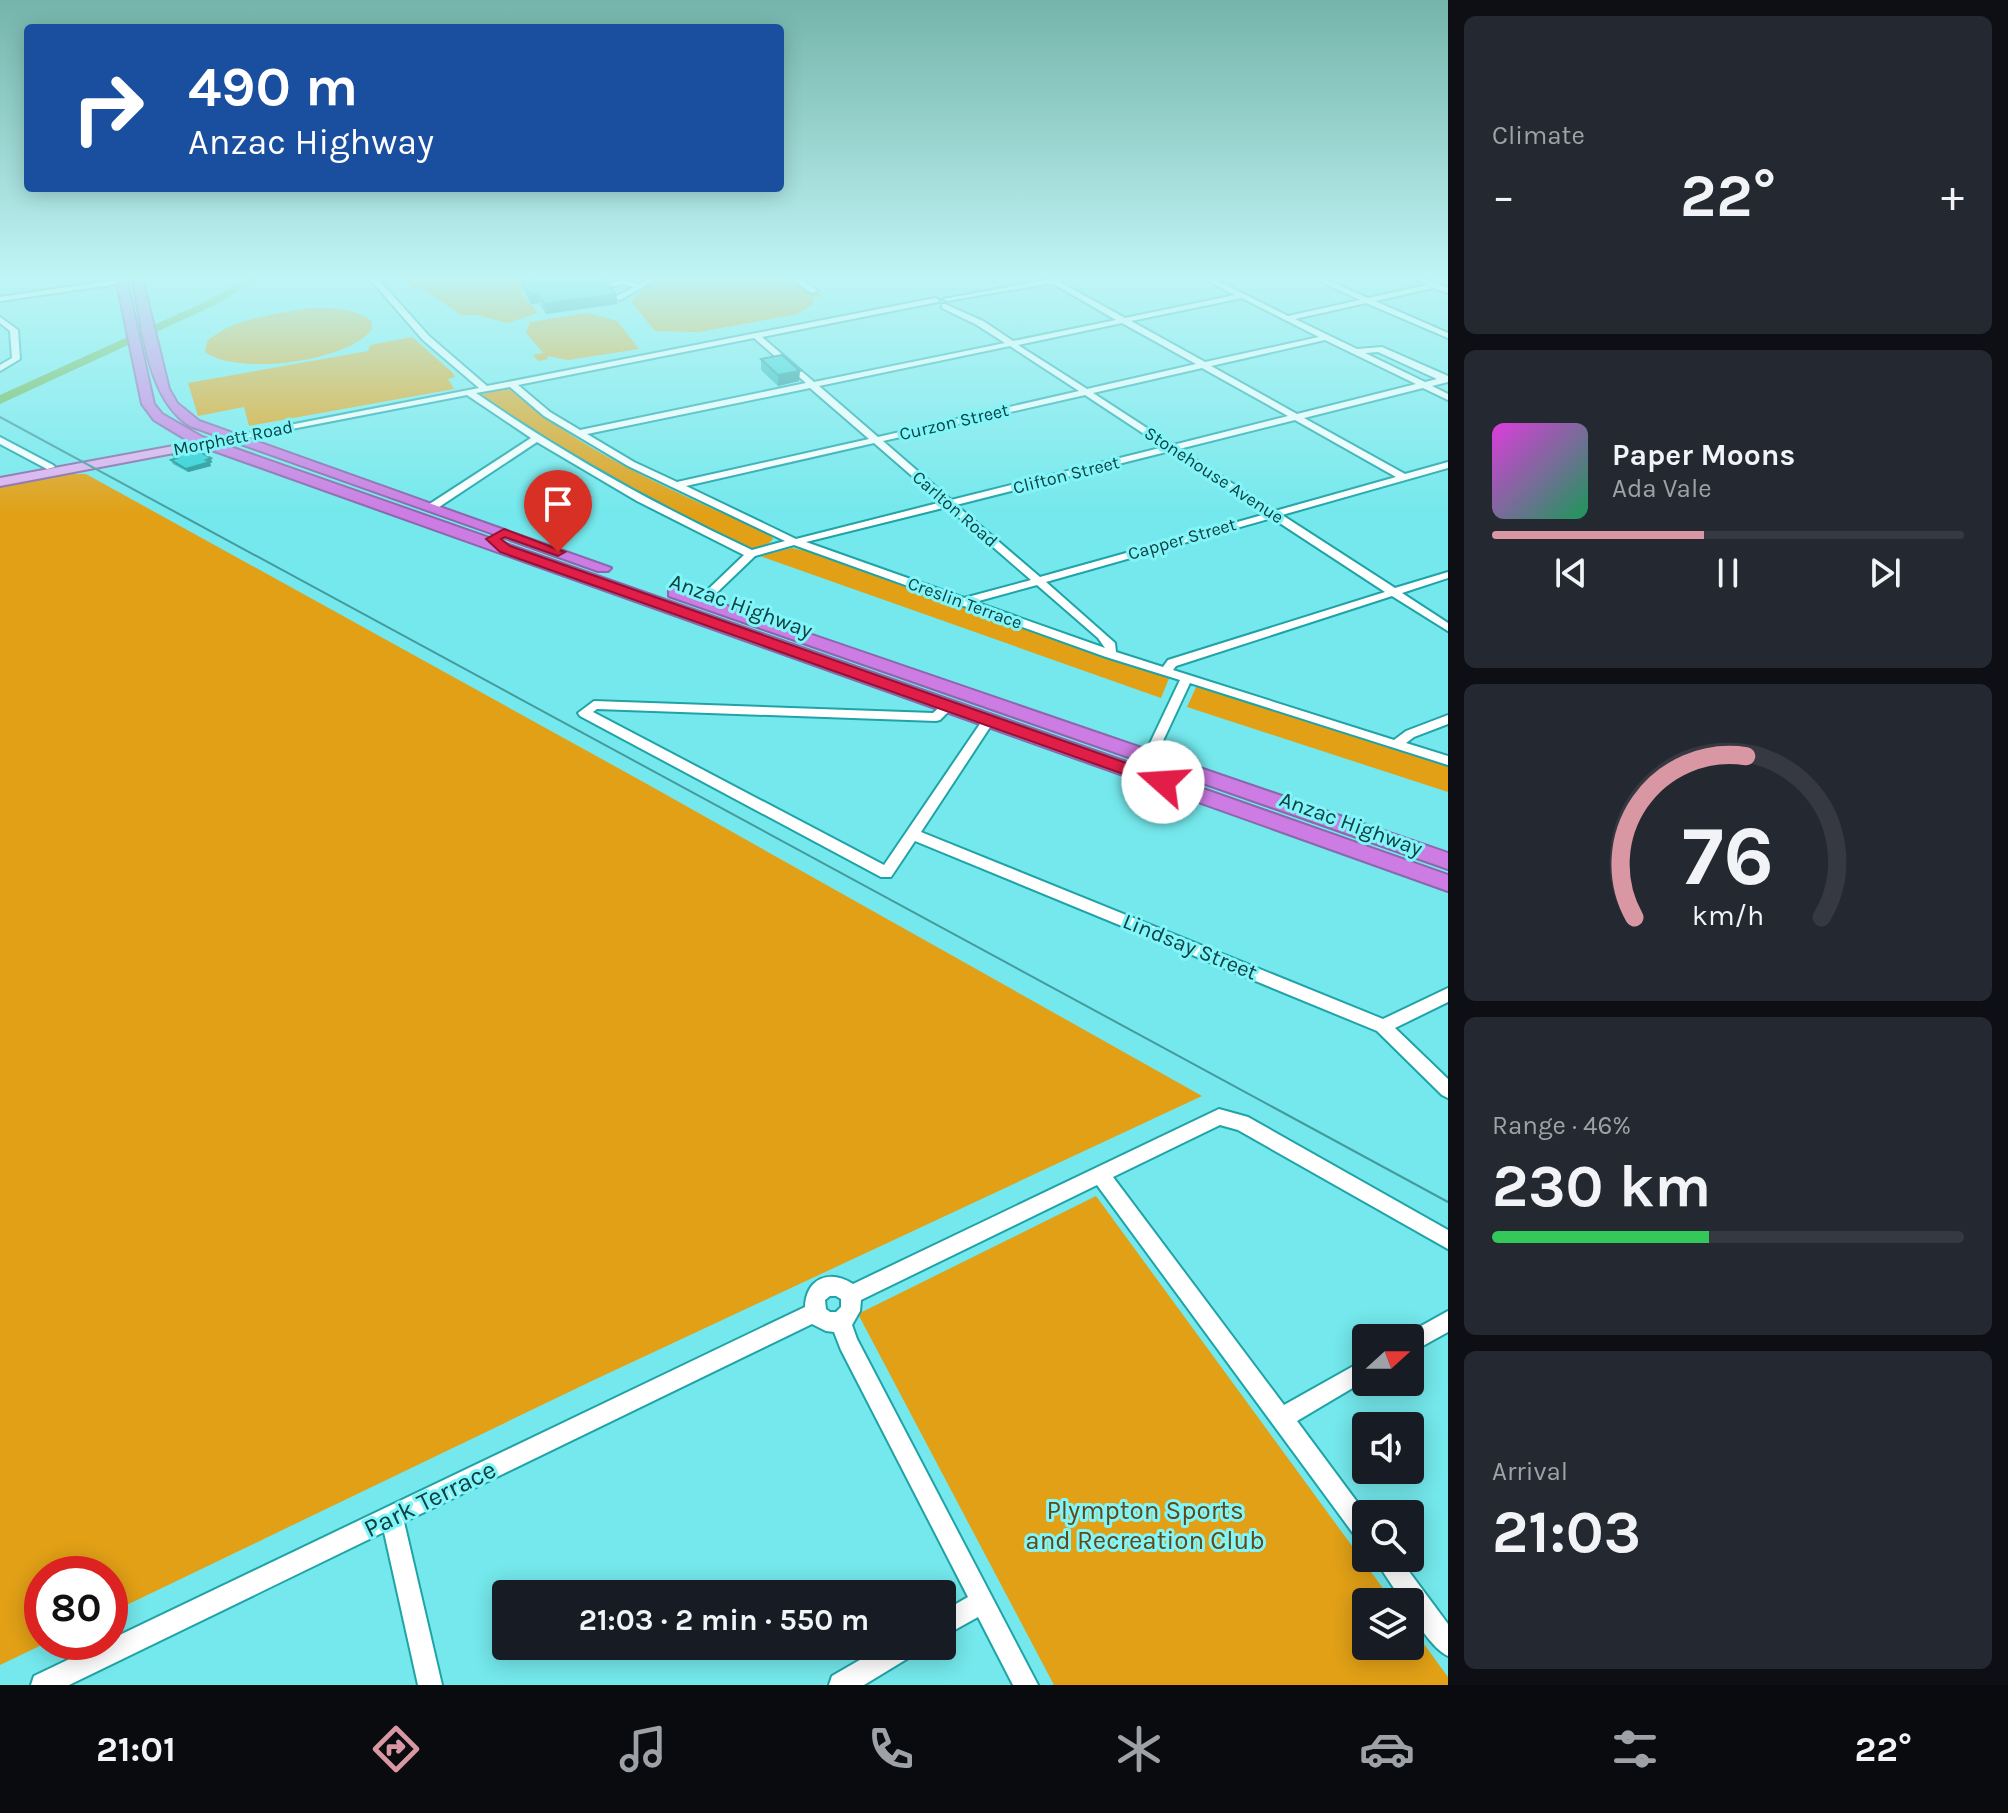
<!DOCTYPE html>
<meta charset="utf-8">
<style>
:root{--surface:#171b24;--page:#242831;--text:#f1f3f6;--muted:#9ea1a6;--line:#363941;--accent:#d897a3}
body{margin:0;font-family:Karla,sans-serif;background:var(--page);color:var(--text);height:100vh;display:flex;flex-direction:column;font-size:30px;white-space:nowrap}
*{box-sizing:border-box;margin:0}
p{font-size:26px;color:var(--muted)}
.icon{flex:none;width:44px;height:44px;fill:none;stroke:currentColor;stroke-width:2;stroke-linecap:round;stroke-linejoin:round}
.map{position:relative;flex:1;overflow:hidden}
.side{display:flex;flex-direction:column;gap:16px;padding:16px;background:#0d0f14;width:560px}
.side>*{flex:none}
.guide{position:absolute;left:24px;top:24px;width:760px;height:168px;border-radius:8px;box-shadow:0 4px 20px #0003;background:#1a4fa0;color:#fff;overflow:hidden}
.needle{width:52px;rotate:69deg}
.buttons{position:absolute;left:1352px;top:1324px;display:grid;gap:16px}
.buttons a{display:grid;place-items:center;width:72px;height:72px;border-radius:8px;background:var(--surface);box-shadow:0 4px 20px #0003;font-size:40px}
.speed{position:absolute;left:24px;top:1556px;display:flex;gap:16px;font-size:40px;font-weight:700;text-align:center}
.speed>*{display:grid;place-content:center;width:104px;height:104px;border-radius:50%;background:var(--surface);box-shadow:0 4px 20px #0003;line-height:1}
.speed .limit{border:12px solid #d22;background:#fff;color:#111}
.pin{position:absolute;display:grid;place-items:center;width:68px;height:68px;color:#fff;margin:-82px -34px;border-radius:50% 50% 50% 0;rotate:-45deg;box-shadow:0 0 8px #0007}
.pin .icon{rotate:45deg}
.me{position:absolute;width:88px;margin:-44px;rotate:289deg;stroke-linejoin:round;filter:drop-shadow(0 0 6px #0008)}
.turn{display:flex;align-items:center;gap:28px;height:168px;padding:0 32px;font-size:36px}
.turn .icon{width:104px;height:104px;stroke-width:2.5}
.turn b{display:block;font-size:56px;line-height:68px}
.big{font-size:60px;font-weight:700;line-height:1.1}
.side .widget{flex:1;display:flex;flex-direction:column;justify-content:center;gap:12px;min-width:0;padding:0 28px;border-radius:12px;background:var(--page)}
.side .dial{align-items:center;gap:0}
.dial svg{height:208px;overflow:visible;fill:none;stroke:var(--line);stroke-width:7;stroke-linecap:round;text-anchor:middle}
.dial text{fill:var(--text);stroke:none}
.song{display:flex;align-items:center;gap:24px}
.cover{width:96px;height:96px;border-radius:12px;background:linear-gradient(135deg,hsl(300 70% 55%),hsl(150 70% 35%))}
.played{height:8px;border-radius:4px;background:linear-gradient(90deg,var(--accent) 45%,var(--line) 45%)}
.keys{display:flex;justify-content:space-around;direction:ltr}
.heat{display:flex;justify-content:space-between;align-items:center;font-size:44px;direction:ltr}
.charge{height:12px;border-radius:6px;background:linear-gradient(90deg,#34c759 46%,var(--line) 0)}
.trip{position:absolute;left:492px;top:1580px;width:464px;height:80px;border-radius:8px;background:var(--surface);box-shadow:0 4px 20px #0003;font-weight:700;line-height:80px;text-align:center}
.menu{display:flex;height:128px;justify-content:space-around;align-items:center;background:#090b0e;color:var(--muted)}
.menu .icon{width:56px;height:56px}
.menu .on{color:var(--accent)}
.menu b{font-size:36px;color:var(--text)}
main{display:flex;flex:1;min-height:0}
.map>svg:first-child{display:block}
</style>
<main>
<div class="map">
<svg width="1448" height="1685" viewBox="0 0 1448 1685">
<rect width="100%" height="100%" fill="#74e8ec"/>
<g fill="#e1a016">
<path d="M404,278h143l-8,11 -19,2 18,22 -31,10 -30,-8h-16l-40,-27 -8,2z"/>
<path d="M661,278h125l25,16 7,-1 5,4h-10v7l-15,10 -99,18 -44,-1 -24,-29 14,-15z"/>
<path d="M309,308c22,0 44,-1 62,13l1,8c-23,33 -135,47 -167,23l2,-11c28,-24 67,-26 102,-33z"/>
<path d="M588,313l29,8 22,28 -71,11 -21,-4 1,3 -10,2 -5,-6 10,-2 -17,-20 4,-11z"/>
<path d="M412,337l40,35 3,5 -7,2 6,10 -205,37 -5,-19 -46,9 -10,-33 180,-32 2,-6z"/>
<path d="M510,388c63,61 180,111 260,146l3,5 -7,7 -19,5 -134,-67 -138,-89z"/>
<path d="M60,474h26l561,310 555,312 -606,283 -486,234v-39h-68v68h6l-48,23v-1179z"/>
<path d="M792,548l19,4 359,124 -9,22 -401,-142z"/>
<path d="M1197,685l251,80v27l-261,-85z"/>
<path d="M1096,1196l297,406h-27v44h44v-21l38,52v8h-394l-196,-371z"/>
</g>
<g fill="none" stroke-linecap="round" stroke-linejoin="round">
<path fill="#66b34c" fill-rule="evenodd" d="M246,278h14l-43,26 -217,100v-9l209,-95z"/>
<defs>
<g id="minor">
<path d="M369,278h8l52,58 58,50 448,-88 4,2 -1,2 -176,35 52,45 191,-39 -28,-18 -35,-17v-4h3l38,17 30,20 103,-21 -64,-37 -105,18 -4,-2 114,-21h4l-1,4 65,36 110,-23 -33,-17h10l76,38 72,-16 -47,-22h10l45,20 59,-13 -14,-7c13,0 23,5 35,10v5l-15,-5 -58,13 73,32v5l-82,-35 -71,16 62,30 25,-2 66,29v6l-16,4 16,8v6l-25,-12 -119,30 101,56 43,-12v6l-166,47 113,73 53,-16v6l-46,15 46,30v8l-56,-35 -216,70 -3,4 221,70 12,-9 42,-16v9l-34,13 -8,6 42,13v9l-258,-82 -35,75 -6,4 -5,-1 -1,-3 37,-78 -74,-23 -312,-112 -39,11 -50,48h-8v-4l47,-45 -107,-54 -100,-59 -101,67h-8v-4l103,-67 -64,-43 -237,46 -2,-2 5,-3 246,-48 -56,-48zM1242,298l77,39 -114,25 -74,-41zM1122,323l74,41 -109,25 -69,-44zM754,338l52,45 -226,47 -30,-18 -32,-27zM1325,340l91,44 -119,30 -86,-48zM1010,346l69,45 -201,46 -59,-51zM1378,352l59,27 -12,3 -60,-29zM1202,368l86,48 -115,29 -80,-52zM510,387l34,29 84,50 157,75 -33,9c-96,-45 -188,-96 -276,-157zM810,388l59,51 -192,43 -43,-20 -47,-28zM1085,395l79,52 -213,53 -68,-59zM1295,420l101,57 -121,34 -96,-62zM874,443l68,59 -146,37 -110,-53zM1170,451l96,63 -226,63 -84,-72zM947,507l84,73 -67,18 -158,-56zM1272,518l113,74 -217,68 -5,7 -47,-15 -1,-9 -69,-61zM1037,585l61,53 7,10 -130,-46z"/>
<path d="M650,278h9l-39,22 -4,-2 1,-2 17,-9 -11,-3 -15,3 -4,-2 19,-5 16,4z"/>
<path d="M791,278h9l18,13 -7,2z"/>
<path d="M880,278h11l-4,2z"/>
<path d="M122,279l3,4 -125,18v-4z"/>
<path d="M0,317l18,13 2,29 -20,12v-6l12,-7 -2,-27 -10,-8z"/>
<path d="M0,437l53,28 2,2 -8,2 -47,-25z"/>
<path d="M594,701l339,12 10,-9h8l2,3 -13,13 -4,1 -339,-12 -4,3 291,153 100,-147h8l2,3 -73,111 462,187 65,-31v14l-53,26 53,51v19l-6,-3 -65,-64 -462,-190 -24,36h-10l-301,-161 -2,-3z"/>
<path d="M1219,1109l29,8 200,113v19l-210,-119 -18,-5 -107,52 171,228 82,-46v21l-69,41 69,93v29l-8,-3 -261,-355 -236,115 -1,11 -8,14 5,14 181,346h-25l-35,-68 -36,20v-25l26,-15 -127,-247 -7,-18 -8,-1 -14,-7 -408,198 38,163h-24l-34,-153 -315,153h-38l3,-9 771,-369c1,-29 25,-38 48,-23zM830,1296h6l5,3v8l-5,5h-6l-4,-3 -1,-9z"/>
<path d="M1448,1311v21l-38,21v-15h-8l1,-2z"/>
<path d="M1374,1558h25l49,66v32c-14,-6 -38,-39 -38,-54h-7z"/>
<path d="M884,1646h35l-4,8 -51,31h-35l3,-9z"/>
</g>
<path id="major" d="M233,435l4,2v4l-237,45v-8z"/>
<g id="highway">
<path d="M116,278h10l28,126 8,10 40,23 1246,438v16l-1256,-448 -38,-23 -12,-16z"/>
<path d="M132,278h10l27,111 8,14 22,18 412,147 -3,3h-10l-408,-145c-44,-28 -47,-100 -58,-148z"/>
<path d="M675,588l773,265v16l-779,-273v-6z"/>
</g>
</defs>
<use href="#minor" stroke="#1fa3a7" stroke-width="4"/>
<use href="#major" stroke="#8a68ab" stroke-width="4"/>
<use href="#highway" stroke="#8a68ab" stroke-width="4"/>
<use href="#minor" fill="#fff" fill-rule="evenodd"/>
<use href="#major" fill="#e0b0ee" fill-rule="evenodd"/>
<use href="#highway" fill="#cc7ce3" fill-rule="evenodd"/>
<path stroke="#449a9d" stroke-width="2" d="M0,417l1448,785"/>
</g>
<g fill="#22b2b6">
<path d="M611,278l-8,2 14,24 -71,10 -7,-11 -8,1 -7,-13 -2,-10z"/>
<path d="M761,359l38,22 -21,5 -17,-16z"/>
<path d="M173,455l39,7 -2,1 1,3 -23,6 -15,-8 -2,-4 3,-1z"/>
</g>
<g fill="#1b9194">
<path d="M538,293l1,10 -8,1 -1,-10z"/>
<path d="M616,294l1,10 -71,10 -1,-10z"/>
<path d="M800,371l-1,10 -21,5v-11z"/>
<path d="M211,458l1,4 -2,1 1,3 -23,6 -2,-3z"/>
</g>
<g fill="#27cfd4" stroke="#1b9194" stroke-width="2">
<path d="M537,278h65l14,16 -71,10 -7,-11 -8,1 -8,-13z"/>
<path d="M782,355l18,16 -22,4 -17,-16z"/>
<path d="M195,449l16,9 -5,2 4,2 -24,7 -15,-9 6,-2 -4,-3z"/>
</g>
<linearGradient id="sky" x2="0" y2="1"><stop stop-color="#74b4aa"/><stop offset="0.54" stop-color="#c0f5f6"/><stop offset="1" stop-color="#c0f5f6" stop-opacity="0"/></linearGradient>
<rect width="1448" height="514" fill="url(#sky)"/>
<path fill="#e11d48" stroke="#92132f" stroke-width="2" d="M504,529l61,23 -7,4 -53,-19 -4,2 9,7 659,232 3,4 -3,4h-12l-657,-234 -14,-13z"/>
<g text-anchor="middle" dominant-baseline="central" stroke-width="6" stroke-linejoin="round" paint-order="stroke">
<g font-size="18" fill="#0e4244" stroke="#82f5f9">
<text transform="translate(954 422) rotate(-13)">Curzon Street</text>
<text transform="translate(233 438) rotate(-11)">Morphett Road</text>
<text transform="translate(1066 475) rotate(-14)">Clifton Street</text>
<text transform="translate(1214 475) rotate(33)">Stonehouse Avenue</text>
<text transform="translate(955 509) rotate(41)">Carlton Road</text>
<text transform="translate(1182 539) rotate(-16)">Capper Street</text>
<text transform="translate(965 603) rotate(20)">Creslin Terrace</text>
</g>
<g font-size="22" fill="#0e4244" stroke="#82f5f9">
<text transform="translate(741 606) rotate(20)">Anzac Highway</text>
<text transform="translate(1351 824) rotate(20)">Anzac Highway</text>
<text transform="translate(1190 947) rotate(22)">Lindsay Street</text>
</g>
<g font-size="26" fill="#0e4244" stroke="#82f5f9">
<text transform="translate(430 1499) rotate(-26)">Park Terrace</text>
</g>
<g font-size="26" fill="#634715" stroke="#82f5f9">
<text x="1145" y="1510">Plympton Sports<tspan x="1145" dy="30">and Recreation Club</tspan></text>
</g>
</g>
</svg>
<div class="buttons">
<a><svg class="needle" viewBox="-14 -14 28 28"><path d="M0-13l5 13h-10z" fill="#e53935"/><path d="M0 13l5-13h-10z" fill="#9ea1a6"/></svg></a>
<a><svg class="icon" aria-label="sound" viewBox="0 0 24 24"><path d="M4 9h4l5-4v14l-5-4H4zM17 9q2 3 0 6"/></svg></a>
<a><svg class="icon" aria-label="search" viewBox="0 0 24 24"><circle cx="10" cy="10" r="6"/><path d="M15 15l6 6"/></svg></a>
<a><svg class="icon" aria-label="layers" viewBox="0 0 24 24"><path d="M12 4l9 5-9 5-9-5zM3 14l9 5 9-5"/></svg></a>
</div>
<div class="speed"><div class="limit">80</div></div>
<div class="pin" style="left:558px;top:552px;background:#d93025"><svg class="icon" aria-label="arrive" viewBox="0 0 24 24"><path d="M6 21V4h12l-3 4 3 4H6"/></svg></div>
<svg class="me" style="left:1163px;top:782px" viewBox="-20 -20 40 40"><circle r="19" fill="#fff"/><path d="M0-13L10 11 0 6-10 11z" fill="#e11d48"/></svg>
<div class="trip">21:03 · 2 min · 550 m</div>
<div class="guide">
<div class="turn"><svg class="icon" aria-label="right" viewBox="0 0 24 24"><path d="M7 20v-9h11M14 6l5 5-5 5"/></svg><div><b>490 m</b>Anzac Highway</div></div>
</div>
</div>
<section class="side">
<div class="widget"><p>Climate</p>
<div class="heat"><a>−</a><b class="big">22°</b><a>+</a></div>
</div>
<div class="widget">
<div class="song"><i class="cover"></i><div><b>Paper Moons</b><p>Ada Vale</p></div></div>
<div class="played"></div>
<div class="keys"><svg class="icon" aria-label="previous" viewBox="0 0 24 24"><path d="M18 5L8 12l10 7zM5 5v14"/></svg><svg class="icon" aria-label="pause" viewBox="0 0 24 24"><path d="M8 5v14M16 5v14"/></svg><svg class="icon" aria-label="next" viewBox="0 0 24 24"><path d="M6 5l10 7-10 7zM19 5v14"/></svg></div>
</div>
<div class="widget dial"><svg viewBox="0 0 100 80">
<path d="M14 69A42 42 0 1 1 86 69"/>
<path d="M14 69A42 42 0 0 1 57 7" stroke="#d897a3"/>
<text x="50" y="56" font-size="32" font-weight="700">76</text>
<text x="50" y="72" font-size="11">km/h</text>
</svg></div>
<div class="widget"><p>Range · 46%</p><b class="big">230 km</b><div class="charge"></div></div>
<div class="widget"><p>Arrival</p><b class="big">21:03</b></div>
</section>
</main>
<nav class="menu">
<b>21:01</b>
<svg class="icon on" aria-label="directions" viewBox="0 0 24 24"><path d="M12 3l9 9-9 9-9-9zM9 14v-3h6M13 9l2 2-2 2"/></svg>
<svg class="icon" aria-label="music" viewBox="0 0 24 24"><path d="M9 18V5l10-2v13"/><circle cx="6" cy="18" r="3"/><circle cx="16" cy="16" r="3"/></svg>
<svg class="icon" aria-label="phone" viewBox="0 0 24 24"><path d="M5 4h4l2 5-3 2q2 4 5 5l2-3 5 2v4C11 20 4 13 5 4z"/></svg>
<svg class="icon" aria-label="climate" viewBox="0 0 24 24"><path d="M12 3v18M4 7l16 10M4 17L20 7"/></svg>
<svg class="icon" aria-label="car" viewBox="0 0 24 24"><path d="M5 17H2v-5l4-1 3-4h7l3 4 3 1v5h-3M9 17h6M6 11h13"/><circle cx="7" cy="17" r="2"/><circle cx="17" cy="17" r="2"/></svg>
<svg class="icon" aria-label="filters" viewBox="0 0 24 24"><path d="M4 7h16M4 17h16"/><circle cx="9" cy="7" r="2"/><circle cx="15" cy="17" r="2"/></svg>
<b>22°</b>
</nav>
